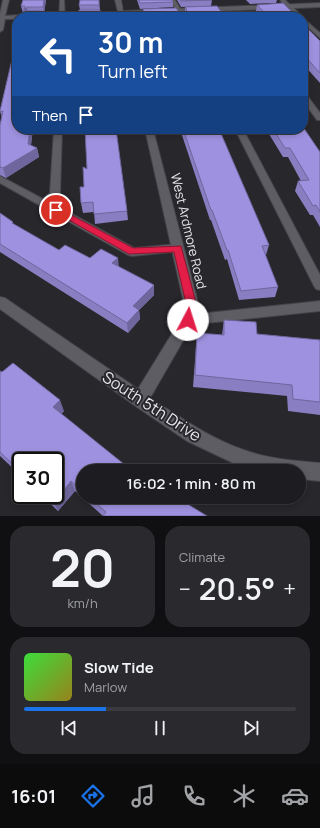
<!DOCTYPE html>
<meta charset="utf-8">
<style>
:root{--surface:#1d1d21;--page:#2a2a2e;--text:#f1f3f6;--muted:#a0a2a5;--line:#3b3b3f;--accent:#1a73e8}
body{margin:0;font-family:Manrope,sans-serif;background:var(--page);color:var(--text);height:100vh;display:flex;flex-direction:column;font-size:15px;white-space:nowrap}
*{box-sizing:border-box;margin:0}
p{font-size:13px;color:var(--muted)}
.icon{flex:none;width:22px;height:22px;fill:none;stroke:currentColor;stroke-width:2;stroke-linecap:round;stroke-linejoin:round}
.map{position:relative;height:516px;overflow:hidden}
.details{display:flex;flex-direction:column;gap:10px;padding:10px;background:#101012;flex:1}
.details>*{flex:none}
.banner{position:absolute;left:12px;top:12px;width:296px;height:122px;border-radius:16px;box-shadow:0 2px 6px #0003,0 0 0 1px var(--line);background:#1a4fa0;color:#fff;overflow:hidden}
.speed{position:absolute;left:12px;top:452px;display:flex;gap:8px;font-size:20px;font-weight:700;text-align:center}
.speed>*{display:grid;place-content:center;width:52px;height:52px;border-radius:50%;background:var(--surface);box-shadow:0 2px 6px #0003,0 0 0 1px var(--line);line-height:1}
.speed .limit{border:2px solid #111;border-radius:6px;background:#fff;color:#111}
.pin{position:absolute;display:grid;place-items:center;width:34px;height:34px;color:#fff;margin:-17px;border:2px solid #fff;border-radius:50%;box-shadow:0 1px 4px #0007}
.me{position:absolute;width:44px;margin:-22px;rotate:5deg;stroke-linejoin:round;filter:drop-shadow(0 0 3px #0008)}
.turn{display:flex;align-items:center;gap:14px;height:84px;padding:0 20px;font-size:18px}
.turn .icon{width:52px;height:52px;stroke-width:2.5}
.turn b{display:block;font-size:28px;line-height:34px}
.then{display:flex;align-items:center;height:38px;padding:0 20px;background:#0003;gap:8px;font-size:15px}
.big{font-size:30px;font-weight:600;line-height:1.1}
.details .tile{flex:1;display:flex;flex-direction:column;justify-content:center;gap:6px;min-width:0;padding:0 14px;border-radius:16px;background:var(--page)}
.details .dial{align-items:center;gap:0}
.dial b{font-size:52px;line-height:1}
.song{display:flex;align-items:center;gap:12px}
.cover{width:48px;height:48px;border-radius:6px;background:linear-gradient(135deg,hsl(120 70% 55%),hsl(50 70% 35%))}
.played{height:4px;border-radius:2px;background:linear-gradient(90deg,var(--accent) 30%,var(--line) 30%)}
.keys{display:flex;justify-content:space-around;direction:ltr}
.heat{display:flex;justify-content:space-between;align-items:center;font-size:22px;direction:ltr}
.details .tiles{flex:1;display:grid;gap:10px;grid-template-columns:1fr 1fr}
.tile:last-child{grid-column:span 2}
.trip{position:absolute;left:76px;top:464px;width:230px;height:40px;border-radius:20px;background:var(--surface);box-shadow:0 2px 6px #0003,0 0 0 1px var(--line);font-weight:600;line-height:40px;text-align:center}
.tab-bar{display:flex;height:64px;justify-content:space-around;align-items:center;background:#0c0c0d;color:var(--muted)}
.tab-bar .icon{width:28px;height:28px}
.tab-bar .current{color:var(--accent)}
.tab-bar b{font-size:18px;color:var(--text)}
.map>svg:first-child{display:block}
</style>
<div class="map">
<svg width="320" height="516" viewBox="0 0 320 516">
<rect width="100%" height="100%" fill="#27272c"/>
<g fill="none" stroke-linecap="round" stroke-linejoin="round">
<defs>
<g id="lane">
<path d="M60,0h4l1,17h-6z"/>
<path d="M171,0h4l10,17h-6z"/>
<path d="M280,0h5l18,17h-6z"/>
<path d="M303,18l17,15v5l-17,-15z"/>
<path d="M54,129h8l-2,65 -10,8 84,46 44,-4 4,1 1,3 -1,3 -50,5 -4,-1 -128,-72v-7l43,23 7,-6z"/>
<path d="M235,129h8l77,146v15l-4,-1 -2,-3z"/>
<path d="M320,301v10l-132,14 -4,-1 -2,-4 2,-4 4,-1z"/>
</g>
<g id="street">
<path d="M3,0h6l-4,16 12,-1 3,2h-3v2h-12l-2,11 -3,2v-18z"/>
<path d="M115,0h6l2,11 197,-8v4l-196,8 1,2h-6v-2l-94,2 3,-2 90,-3z"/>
<path d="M303,94h3l14,19v7h-3l-14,-19z"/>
<path d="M145,129h8l44,170 -2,21 -45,78c30,19 62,42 97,53 22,8 50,10 73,12v18l-21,-2v-8h-41l-12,-2 -59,-28 -53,-36 -134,-96v-12l5,1 133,91 43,-70 2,-20z"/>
</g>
</defs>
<use href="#lane" stroke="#434348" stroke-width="2"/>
<use href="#street" stroke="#434348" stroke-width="2"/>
<use href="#lane" fill="#5e5d64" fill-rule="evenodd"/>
<use href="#street" fill="#5e5d64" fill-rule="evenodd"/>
</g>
<g fill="#887ec1">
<path d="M23,0h23l-2,13h-1v4h-21l1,-4 -2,-7z"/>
<path d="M99,0l1,10h-20l-1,-5z"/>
<path d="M137,0h35l1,2v5l-33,2z"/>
<path d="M177,0h35l-1,6 -30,1z"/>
<path d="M246,0h31l-1,3 -26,1z"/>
<path d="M257,5l40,12h-35l-6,-6z"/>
<path d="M185,7l40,10h-82v-8l42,3z"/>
<path d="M303,24l17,17v42l-17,-19z"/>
<path d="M17,38v91h16l-2,16 6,3 2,9 -33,21 -6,-3v-50l2,-7 -2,-7z"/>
<path d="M180,129h39l50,116 -3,10h-1l13,32 -3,10 -36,3 -12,-41 -2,1 -14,-40h-1z"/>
<path d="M264,129h39l17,23v75l-7,-12h-3l-15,-24 3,-10h3l-13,-24h-5l-14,-23h-2z"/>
<path d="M87,169l40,42 1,9 -33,4 -1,-12 -11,1 -2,-10z"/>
<path d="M0,213l14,12 45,25 59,16 36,29 -15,15 1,9 -12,14 -128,-81z"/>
<path d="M224,320l33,14 63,6v75l-32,-4 -1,-15 -94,-9 4,-54 25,2z"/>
<path d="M0,371l64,40 -3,3 22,57v26h93l-73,19 -28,-25 -17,20 -17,-16h14l-34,-34v15l-21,-20z"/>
</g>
<g fill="#6f669d">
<path d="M44,0h2l-2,13 -1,-6z"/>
<path d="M27,7l1,7 -3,1 -1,-6z"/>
<path d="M30,129h3l-3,23 7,-4 2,9 -33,21 -3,-10 25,-24z"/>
<path d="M118,258l1,9 -7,-4z"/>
<path d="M154,285v10l-15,15 1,9 -12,14 -1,-10 6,-17z"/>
<path d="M60,400l4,11 -7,8 -4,-12z"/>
<path d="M71,481l4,10 -17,20 -4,-8z"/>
</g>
<g fill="#9e92e0" stroke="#6f669d">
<path d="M23,0h21l-1,7h-16l-3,2 1,-3h-4z"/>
<path d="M80,0h19v5h-20z"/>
<path d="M139,0h33l1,2 -33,1z"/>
<path d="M180,0h32l-31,1z"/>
<path d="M283,3l14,14h-28l-12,-12z"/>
<path d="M217,6l8,11h-80l-2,-8 33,-1 3,4h6l2,-2 -2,-3z"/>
<path d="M79,10h21l1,7h-23z"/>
<path d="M23,11h19v6h-20z"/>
<path d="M303,24l17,17v32l-17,-19z"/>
<path d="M17,38v91h13l-2,15 9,4 -34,20 -3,-1v-42l3,-14 -3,1v-1z"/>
<path d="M303,127l17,25v60l-4,-7 -3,1 -15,-25 11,-1 -19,-32h-5l-12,-19h30z"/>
<path d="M85,129h31l11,82 -33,3 -1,-12 -12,1 -1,-16h4l-1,-20 4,2z"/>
<path d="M183,129h36l50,116 -7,1 16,41 -37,4 -13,-41h-1l-15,-40h-1z"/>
<path d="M0,213l13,9 -1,1 47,27 6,-5 25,13 11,-9 17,9 -6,5 42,22 -21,21 6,4 -12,13 -127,-79z"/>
<path d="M224,320l32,2 1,12 63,6v62l-27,-3 -1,-14 -97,-10 2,-42 27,2z"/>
<path d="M13,363l47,37 -7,7 77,62 4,2h-51v21l-12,-11 -17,22 -8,-8h9v-34h-34v11l-21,-20v-81l2,1z"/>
<path d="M89,497h87l31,19h-104l3,-4z"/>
</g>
<path fill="#e11d48" stroke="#92132f" d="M56,207l77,41 48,-2 14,53 -4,24 -3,1 -4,-1 -2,-3 3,-21 -11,-47 -45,2 -76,-43 -1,-1z"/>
<g text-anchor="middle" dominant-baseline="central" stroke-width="4" stroke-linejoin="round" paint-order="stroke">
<g font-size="13" fill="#e6e6ea" stroke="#27272c">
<text transform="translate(189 231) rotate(77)">West Ardmore Road</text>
</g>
<g font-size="16" fill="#e6e6ea" stroke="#27272c">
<text transform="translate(152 406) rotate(33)">South 5th Drive</text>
</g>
</g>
</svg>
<div class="speed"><div class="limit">30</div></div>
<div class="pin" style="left:56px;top:210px;background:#d93025"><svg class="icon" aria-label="arrive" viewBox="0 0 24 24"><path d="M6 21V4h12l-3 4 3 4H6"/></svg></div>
<svg class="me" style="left:188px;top:320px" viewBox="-20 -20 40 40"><circle r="19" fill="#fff"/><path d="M0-13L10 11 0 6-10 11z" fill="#e11d48"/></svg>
<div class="trip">16:02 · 1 min · 80 m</div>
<div class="banner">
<div class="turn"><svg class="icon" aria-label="left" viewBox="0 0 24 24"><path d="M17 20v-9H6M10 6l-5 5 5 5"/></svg><div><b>30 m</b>Turn left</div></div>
<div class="then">Then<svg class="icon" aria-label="arrive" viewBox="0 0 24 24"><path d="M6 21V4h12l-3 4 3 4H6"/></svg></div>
</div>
</div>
<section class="details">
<div class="tiles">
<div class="tile dial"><b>20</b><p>km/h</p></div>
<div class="tile"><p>Climate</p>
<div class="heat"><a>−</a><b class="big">20.5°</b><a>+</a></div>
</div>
<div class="tile">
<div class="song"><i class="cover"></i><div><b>Slow Tide</b><p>Marlow</p></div></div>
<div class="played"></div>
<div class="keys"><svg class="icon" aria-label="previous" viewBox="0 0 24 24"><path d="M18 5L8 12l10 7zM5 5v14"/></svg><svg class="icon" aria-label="pause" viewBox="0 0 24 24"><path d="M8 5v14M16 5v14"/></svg><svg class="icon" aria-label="next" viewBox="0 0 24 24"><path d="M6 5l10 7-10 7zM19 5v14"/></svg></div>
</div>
</div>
</section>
<nav class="tab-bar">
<b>16:01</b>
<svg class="icon current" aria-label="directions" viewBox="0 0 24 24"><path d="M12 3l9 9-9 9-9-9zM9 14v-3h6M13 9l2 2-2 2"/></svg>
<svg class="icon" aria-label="music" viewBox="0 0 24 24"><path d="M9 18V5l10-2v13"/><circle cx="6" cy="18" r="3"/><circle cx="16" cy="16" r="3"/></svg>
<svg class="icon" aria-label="phone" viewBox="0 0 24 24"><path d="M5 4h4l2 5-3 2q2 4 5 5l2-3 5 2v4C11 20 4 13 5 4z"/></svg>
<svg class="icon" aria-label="climate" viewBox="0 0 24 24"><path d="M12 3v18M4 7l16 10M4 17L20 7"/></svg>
<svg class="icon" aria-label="car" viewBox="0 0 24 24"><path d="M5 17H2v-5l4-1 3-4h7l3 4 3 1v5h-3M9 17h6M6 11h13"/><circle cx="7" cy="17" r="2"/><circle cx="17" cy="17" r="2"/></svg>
</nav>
